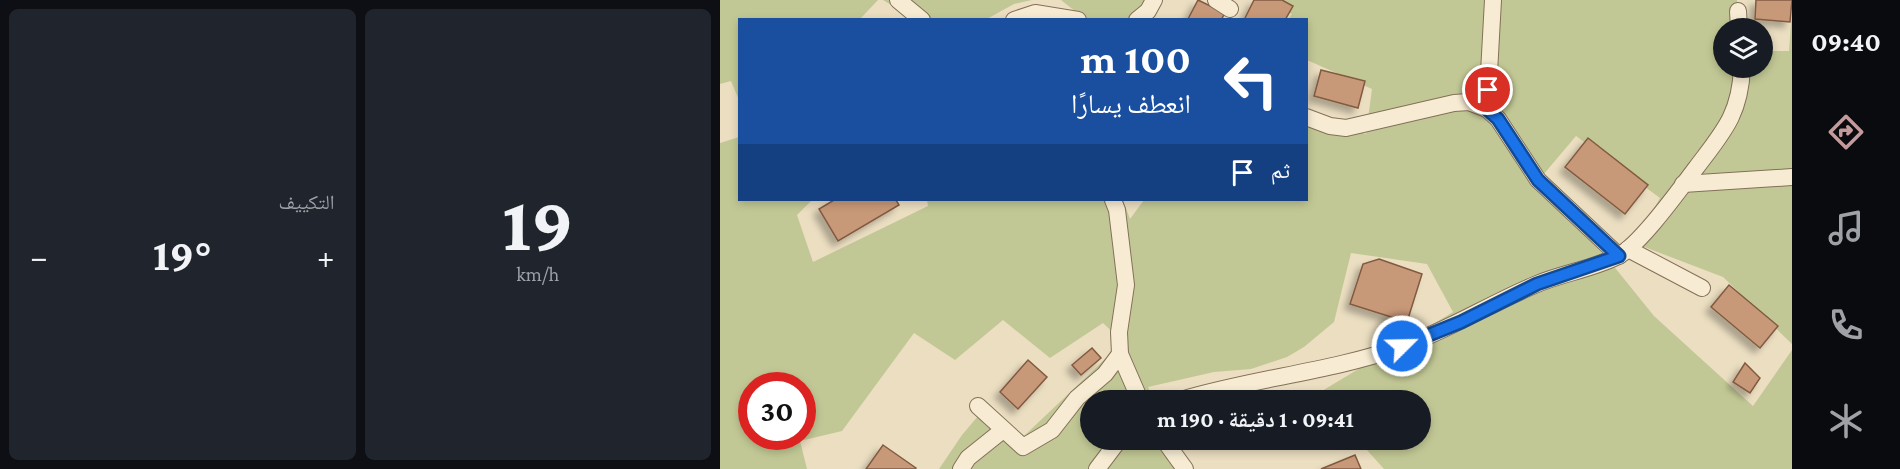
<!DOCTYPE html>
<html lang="ar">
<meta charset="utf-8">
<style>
:root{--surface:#171b24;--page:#20242c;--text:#f1f3f6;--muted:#9ea1a6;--accent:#c59a9c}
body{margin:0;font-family:"Crimson Pro","Noto Naskh Arabic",serif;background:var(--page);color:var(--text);direction:rtl;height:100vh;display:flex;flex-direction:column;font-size:22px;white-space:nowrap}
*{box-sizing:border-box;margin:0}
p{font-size:20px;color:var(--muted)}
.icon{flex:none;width:33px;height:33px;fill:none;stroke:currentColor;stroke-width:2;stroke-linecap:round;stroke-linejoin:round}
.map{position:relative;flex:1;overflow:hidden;direction:ltr}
.side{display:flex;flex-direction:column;gap:9px;padding:9px;background:#0d0f14;width:720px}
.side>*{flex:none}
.banner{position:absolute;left:18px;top:18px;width:570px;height:183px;border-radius:0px;box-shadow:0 3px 9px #0003;direction:rtl;background:#1a4fa0;color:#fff;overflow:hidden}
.buttons{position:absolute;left:993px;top:18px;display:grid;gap:12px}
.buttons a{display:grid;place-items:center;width:60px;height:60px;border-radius:50%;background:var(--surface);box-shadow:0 3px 9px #0003;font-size:30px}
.speed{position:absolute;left:18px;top:372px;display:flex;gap:12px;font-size:30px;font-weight:700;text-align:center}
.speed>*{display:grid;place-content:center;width:78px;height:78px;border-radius:50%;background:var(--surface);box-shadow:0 3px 9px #0003;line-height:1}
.speed .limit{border:9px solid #d22;background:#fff;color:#111}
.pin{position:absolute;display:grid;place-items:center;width:51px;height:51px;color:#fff;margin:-26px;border:3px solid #fff;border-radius:50%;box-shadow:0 2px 6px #0007}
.me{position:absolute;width:66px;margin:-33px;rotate:67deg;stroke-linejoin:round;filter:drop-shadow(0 0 4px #0008)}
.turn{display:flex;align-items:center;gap:21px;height:126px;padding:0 18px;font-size:27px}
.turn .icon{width:78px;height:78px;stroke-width:2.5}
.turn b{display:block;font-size:42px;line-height:51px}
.then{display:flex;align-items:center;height:57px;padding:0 18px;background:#0003;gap:12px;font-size:22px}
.big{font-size:45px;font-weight:700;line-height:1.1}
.side .card{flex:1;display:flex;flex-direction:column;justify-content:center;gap:9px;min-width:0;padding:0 21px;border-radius:9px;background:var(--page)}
.side .dial{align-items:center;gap:0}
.dial b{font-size:78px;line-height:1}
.heat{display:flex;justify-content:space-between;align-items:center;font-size:33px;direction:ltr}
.side .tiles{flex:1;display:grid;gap:9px;grid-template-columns:repeat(2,1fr)}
.trip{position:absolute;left:360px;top:390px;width:351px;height:60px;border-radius:30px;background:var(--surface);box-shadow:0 3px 9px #0003;font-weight:700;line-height:60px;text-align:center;direction:rtl}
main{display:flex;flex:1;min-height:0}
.tab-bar{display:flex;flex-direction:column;width:108px;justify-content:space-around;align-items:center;background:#090b0e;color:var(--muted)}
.tab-bar .icon{width:42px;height:42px}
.tab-bar .on{color:var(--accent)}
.tab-bar b{font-size:27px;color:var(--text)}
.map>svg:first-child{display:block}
</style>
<main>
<nav class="tab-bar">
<b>09:40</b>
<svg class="icon on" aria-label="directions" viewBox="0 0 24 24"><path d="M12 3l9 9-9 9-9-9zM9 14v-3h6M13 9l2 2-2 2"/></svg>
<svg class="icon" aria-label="music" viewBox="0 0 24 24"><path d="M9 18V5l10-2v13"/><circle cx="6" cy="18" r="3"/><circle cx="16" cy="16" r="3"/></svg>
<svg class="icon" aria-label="phone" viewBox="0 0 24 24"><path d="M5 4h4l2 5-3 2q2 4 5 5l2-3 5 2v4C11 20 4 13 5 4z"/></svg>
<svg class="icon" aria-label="climate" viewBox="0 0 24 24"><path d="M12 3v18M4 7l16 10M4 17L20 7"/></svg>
</nav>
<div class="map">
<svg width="1072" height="469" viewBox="0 0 1072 469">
<defs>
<filter id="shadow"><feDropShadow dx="-5.5" dy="5.5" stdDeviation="3" flood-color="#0004"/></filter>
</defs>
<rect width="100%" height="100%" fill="#ebdec1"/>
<g fill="#c2c895" fill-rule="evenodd">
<path d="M0,0h158l-18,19 -120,1 -1,80 -8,-19 -11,3z"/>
<path d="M163,0h149l-18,4 -29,16 -71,-1z"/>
<path d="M341,0h86l-8,20 -54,-1z"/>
<path d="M543,0h474l2,28h-15v40h38l1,-17h26l3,-41v334l-69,-67 -89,-34 26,-45 -84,-62 -38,45 74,83 42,52 99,90 39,-56v119h-408l-26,-29h62v-40h-97l-6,-6 136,-82 -26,-48 -76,-11 -17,69 -30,25 -17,10 -36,12 -37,3 -66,15 6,13h-64v40h84l14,29h-249l23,-34 22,-26 40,27 99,-94 -20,-19 -53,35 -47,-38 -48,40 -41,-27 -72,98 -42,10 7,28h-87v-326l19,-6 1,63h72l-15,15 16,47 115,-56 -1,-6h196l7,19 14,-19h162l1,-84 59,18 6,-45 -65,-29 -1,-40 -17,-1 3,-5zM32,386h50v50h-50z"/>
</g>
<g fill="#c89978" stroke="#815a41" stroke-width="1.5" filter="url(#shadow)">
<path d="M478,0l27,13 -4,7 -33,-1z"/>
<path d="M534,0h28l11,6 -8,14h-41z"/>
<path d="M1036,0h36l-2,22 -35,-3z"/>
<path d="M601,70l44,11 -7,27 -44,-12z"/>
<path d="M868,138l60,47 -23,29 -60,-47z"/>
<path d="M114,200h62l3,5 -61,36 -19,-32z"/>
<path d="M659,259l43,15 -15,48 -57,-18 13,-40z"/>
<path d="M1009,285l49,41 -18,22 -49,-41z"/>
<path d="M372,348l9,10 -20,17 -9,-10z"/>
<path d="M308,360l19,17 -29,32 -18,-17z"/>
<path d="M1025,363l15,15 -10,15 -17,-11z"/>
<path d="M163,445l33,23 -1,1h-49z"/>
<path d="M635,455l6,14h-40z"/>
</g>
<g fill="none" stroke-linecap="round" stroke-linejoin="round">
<defs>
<g id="minor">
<path d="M178,0l24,20"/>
<path d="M496,0l14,9"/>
<path d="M1018,11l1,17"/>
<path d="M294,20l21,-7 43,7"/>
<path d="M417,20l11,-9 6,-11"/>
<path d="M767,109l6,-109"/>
<path d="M586,117l24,9 16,2 108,-25 15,-1 18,7 11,10 40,61 81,76"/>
<path d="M963,184l109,-7"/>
<path d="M393,200l4,10 9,75 -7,47 1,22 20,46"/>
<path d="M908,249l74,39"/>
<path d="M461,400c73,-22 148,-28 220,-53 48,-17 90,-44 136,-63 26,-11 56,-15 81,-28 22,-11 62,-67 78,-88 27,-36 44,-53 46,-100"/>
<path d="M258,406l45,41 29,-17 25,-32 28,-24 15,-20"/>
<path d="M444,440l21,29"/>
<path d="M241,469l7,-11 35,-28"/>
<path d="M377,469l22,-29"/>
</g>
</defs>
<use href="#minor" stroke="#837059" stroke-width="18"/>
<use href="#minor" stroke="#f7ecd3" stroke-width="16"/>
</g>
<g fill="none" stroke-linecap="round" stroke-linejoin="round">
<defs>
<path id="route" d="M682,346l59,-24 76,-38 82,-28 -81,-76 -40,-61 -11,-10 1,-19"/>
</defs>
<use href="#route" stroke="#114b97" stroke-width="15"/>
<use href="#route" stroke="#1a73e8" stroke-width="10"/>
</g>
</svg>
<div class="buttons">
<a><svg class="icon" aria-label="layers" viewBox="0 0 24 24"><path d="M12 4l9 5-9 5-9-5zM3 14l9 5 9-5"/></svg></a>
</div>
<div class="speed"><div class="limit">30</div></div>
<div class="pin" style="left:768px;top:90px;background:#d93025"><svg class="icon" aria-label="arrive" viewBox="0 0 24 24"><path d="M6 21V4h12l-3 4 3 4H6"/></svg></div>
<svg class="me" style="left:682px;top:346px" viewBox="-20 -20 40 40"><circle r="17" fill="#1a73e8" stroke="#fff" stroke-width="3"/><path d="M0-11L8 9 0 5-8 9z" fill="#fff"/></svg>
<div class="trip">09:41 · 1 دقيقة · 190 m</div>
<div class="banner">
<div class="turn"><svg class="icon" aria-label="left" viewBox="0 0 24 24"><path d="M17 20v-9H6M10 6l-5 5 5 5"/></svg><div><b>100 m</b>انعطف يسارًا</div></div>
<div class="then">ثم<svg class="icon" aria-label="arrive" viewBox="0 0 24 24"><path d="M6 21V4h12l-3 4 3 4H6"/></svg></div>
</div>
</div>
<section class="side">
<div class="tiles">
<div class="card dial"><b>19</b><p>km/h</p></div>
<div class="card"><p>التكييف</p>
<div class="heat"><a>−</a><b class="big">19°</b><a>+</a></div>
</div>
</div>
</section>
</main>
